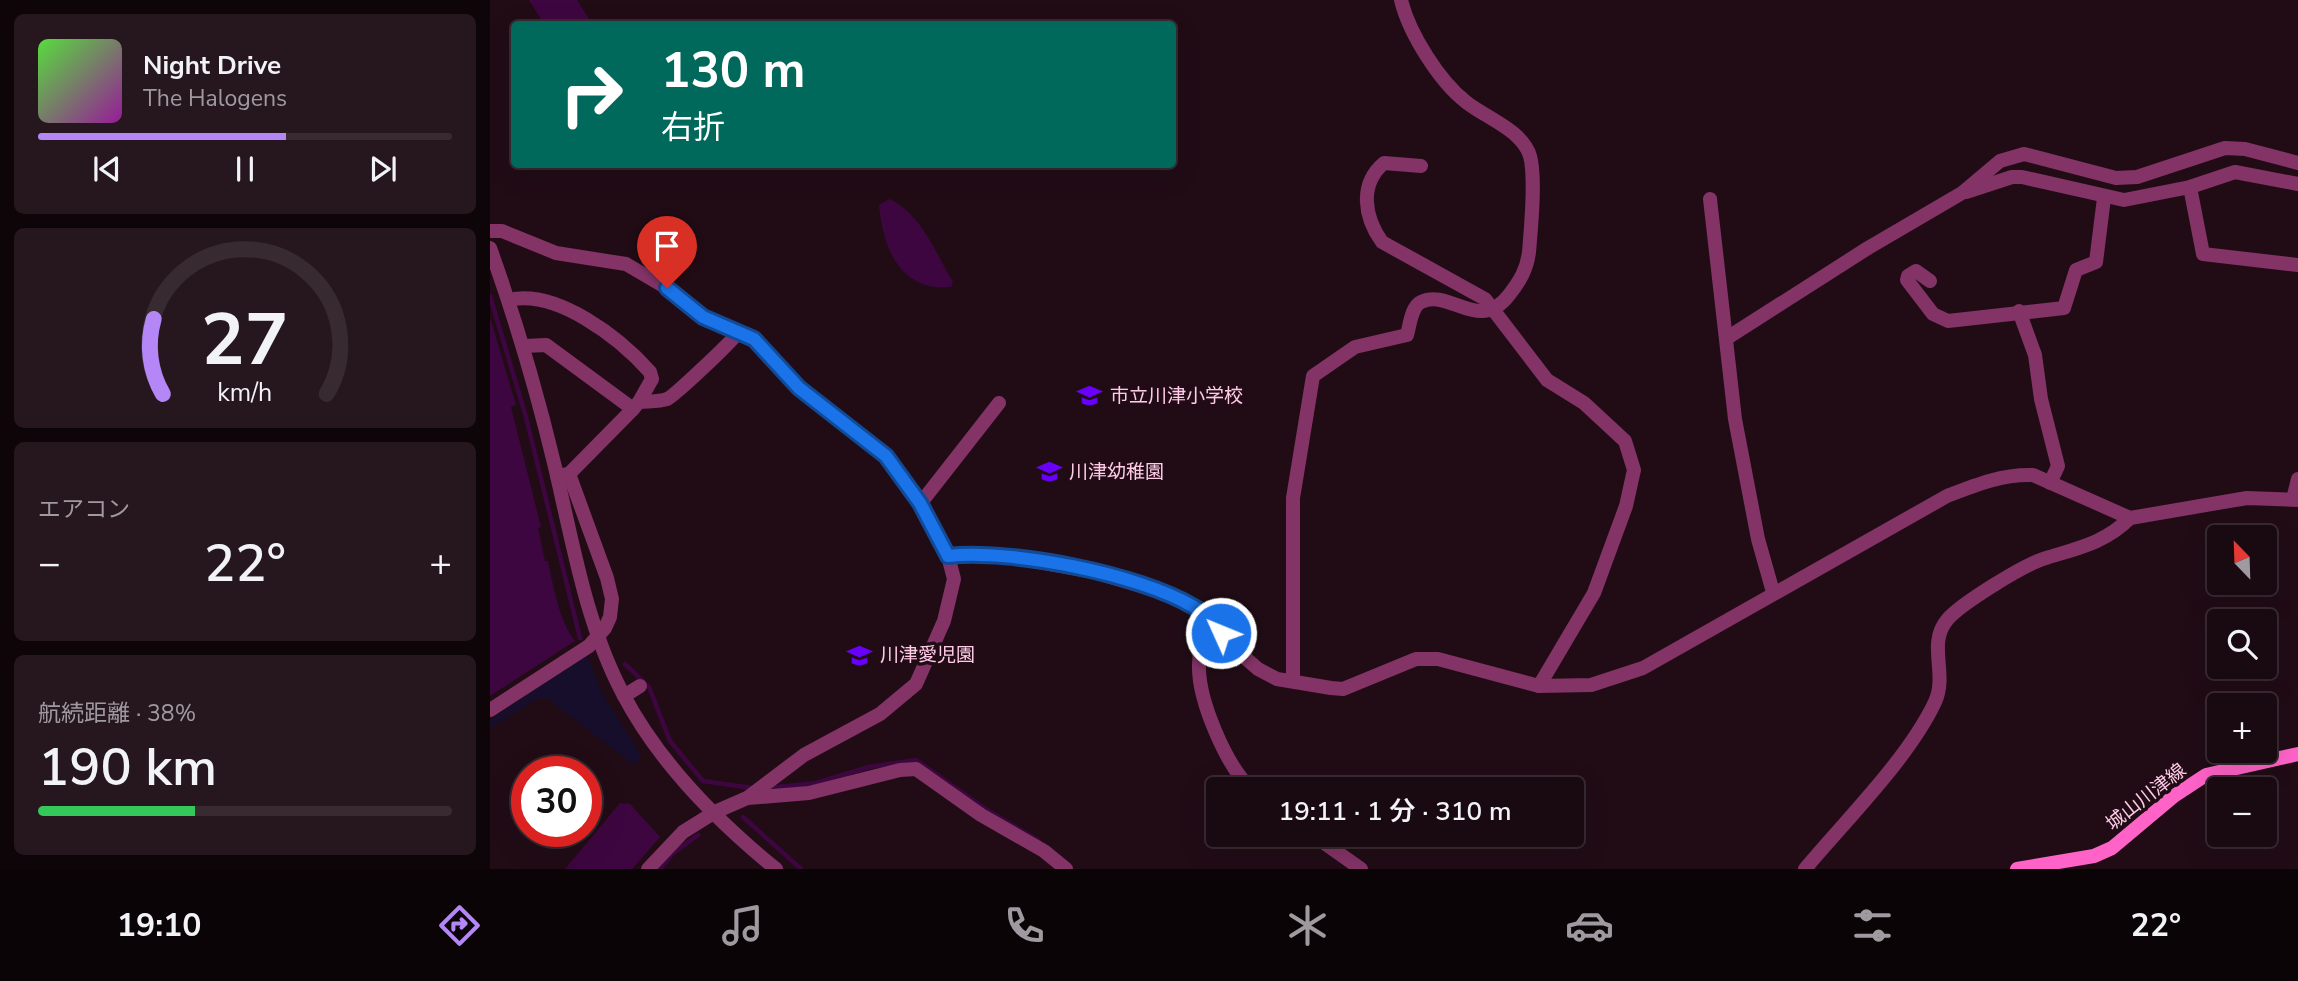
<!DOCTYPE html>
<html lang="ja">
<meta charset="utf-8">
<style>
:root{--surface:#190910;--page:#26171e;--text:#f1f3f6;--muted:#9f9a9f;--line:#372a30;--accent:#b486f6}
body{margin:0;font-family:"Nunito Sans","Noto Sans JP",sans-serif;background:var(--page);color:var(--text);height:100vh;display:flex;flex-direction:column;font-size:26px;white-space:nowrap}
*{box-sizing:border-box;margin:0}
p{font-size:23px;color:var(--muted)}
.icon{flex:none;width:38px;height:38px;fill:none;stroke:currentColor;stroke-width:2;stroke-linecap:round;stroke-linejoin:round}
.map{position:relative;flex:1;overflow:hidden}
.panel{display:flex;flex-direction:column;gap:14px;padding:14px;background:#0e0509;width:490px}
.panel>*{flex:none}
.banner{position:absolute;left:21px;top:21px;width:665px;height:147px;border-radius:7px;box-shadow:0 7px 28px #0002,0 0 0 2px var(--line);background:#00695c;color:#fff;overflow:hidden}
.needle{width:46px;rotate:337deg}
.tools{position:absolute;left:1717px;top:525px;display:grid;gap:14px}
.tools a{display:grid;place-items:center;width:70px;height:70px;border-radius:7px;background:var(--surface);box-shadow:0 7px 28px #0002,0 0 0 2px var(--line);font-size:35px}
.speed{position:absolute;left:21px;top:756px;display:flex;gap:14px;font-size:35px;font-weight:700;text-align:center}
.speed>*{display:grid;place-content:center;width:91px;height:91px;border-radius:50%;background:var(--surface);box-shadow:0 7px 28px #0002,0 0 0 2px var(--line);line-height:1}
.speed .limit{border:10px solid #d22;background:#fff;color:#111}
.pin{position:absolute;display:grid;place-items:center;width:60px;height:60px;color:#fff;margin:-72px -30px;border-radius:50% 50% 50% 0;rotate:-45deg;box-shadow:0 0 7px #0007}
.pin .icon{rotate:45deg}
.me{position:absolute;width:77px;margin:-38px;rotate:314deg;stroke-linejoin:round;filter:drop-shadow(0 0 5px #0008)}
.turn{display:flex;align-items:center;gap:24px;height:147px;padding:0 35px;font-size:32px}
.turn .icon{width:91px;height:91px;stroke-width:2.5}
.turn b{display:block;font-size:49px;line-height:60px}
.big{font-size:52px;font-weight:600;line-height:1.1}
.panel .card{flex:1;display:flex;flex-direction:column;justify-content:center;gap:10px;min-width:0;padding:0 24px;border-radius:10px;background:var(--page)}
.panel .dial{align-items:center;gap:0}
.dial svg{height:182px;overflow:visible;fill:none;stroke:var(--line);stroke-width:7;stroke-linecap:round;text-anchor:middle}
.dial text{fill:var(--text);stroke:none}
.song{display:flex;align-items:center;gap:21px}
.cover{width:84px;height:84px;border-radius:10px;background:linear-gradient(135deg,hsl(110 70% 55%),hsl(300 70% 35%))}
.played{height:7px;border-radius:4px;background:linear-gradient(90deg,var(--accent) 60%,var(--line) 60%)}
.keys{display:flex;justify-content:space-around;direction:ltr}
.heat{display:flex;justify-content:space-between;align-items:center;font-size:38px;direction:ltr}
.charge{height:10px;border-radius:5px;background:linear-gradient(90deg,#34c759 38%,var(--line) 0)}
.trip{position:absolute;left:716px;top:777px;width:378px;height:70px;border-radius:7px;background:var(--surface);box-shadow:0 7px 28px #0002,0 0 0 2px var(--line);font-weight:600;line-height:70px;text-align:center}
.dock{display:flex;height:112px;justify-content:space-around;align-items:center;background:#0a0406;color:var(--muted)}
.dock .icon{width:49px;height:49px}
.dock .active{color:var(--accent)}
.dock b{font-size:32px;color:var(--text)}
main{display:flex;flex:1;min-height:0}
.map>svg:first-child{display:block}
</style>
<main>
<section class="panel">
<div class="card">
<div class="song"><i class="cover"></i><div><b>Night Drive</b><p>The Halogens</p></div></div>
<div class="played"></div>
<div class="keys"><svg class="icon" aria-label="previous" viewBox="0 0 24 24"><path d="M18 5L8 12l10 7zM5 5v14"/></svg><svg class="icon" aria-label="pause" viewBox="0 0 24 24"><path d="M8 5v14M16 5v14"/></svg><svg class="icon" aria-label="next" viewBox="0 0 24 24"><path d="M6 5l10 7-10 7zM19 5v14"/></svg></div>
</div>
<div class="card dial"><svg viewBox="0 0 100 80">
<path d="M14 69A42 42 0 1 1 86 69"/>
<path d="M14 69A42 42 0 0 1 10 36" stroke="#b486f6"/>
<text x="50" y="56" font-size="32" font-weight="700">27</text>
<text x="50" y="72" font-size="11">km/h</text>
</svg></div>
<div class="card"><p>エアコン</p>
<div class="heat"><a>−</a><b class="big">22°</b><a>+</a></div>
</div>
<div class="card"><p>航続距離 · 38%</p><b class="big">190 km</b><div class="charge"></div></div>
</section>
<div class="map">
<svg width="1808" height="869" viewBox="0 0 1808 869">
<rect width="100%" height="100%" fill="#210c16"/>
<path fill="#170e2b" d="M97,654l15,39 39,62 -6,11 -88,-68 -10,1 -47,29v-8z"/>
<g fill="#3e0640">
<path d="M39,0h48l15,24h-48z"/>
<path d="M399,199c32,14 47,55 64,83l-2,5c-51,5 -68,-39 -72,-82z"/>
<path d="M0,317l26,88 -5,2 30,120 -3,1 7,33h3c5,24 11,60 27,80l-85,55z"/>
<path d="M130,803l10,1 30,33 -28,32h-67z"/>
</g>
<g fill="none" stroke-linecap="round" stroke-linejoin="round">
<g stroke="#3e0640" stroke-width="4.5">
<path d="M0,296l36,121 54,221"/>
<path d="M135,664l24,23 21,54 33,40 49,7"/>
<path d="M278,788l48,-5 53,-16 47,-7 71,50 52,31"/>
<path d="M253,817l58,52"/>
<path d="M170,869l12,-15 26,-19"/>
</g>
<g stroke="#833366" stroke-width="14">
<path d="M931,166l-37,-3c-25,21 -20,54 -2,79l103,57 62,81 37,23 41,38 9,29 -8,36 -32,87 -55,93"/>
<path d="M1700,187l13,67 95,11"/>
<path d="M1476,192l46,-15h10l102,23 66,-13 45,-15 63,12"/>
<path d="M1220,199l25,220 23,120 15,53"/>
<path d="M0,231h12l54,22 70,11 41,24 36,29 51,22 45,49 87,68 34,48 28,52 6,23 -10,42 -28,63 -36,30 -76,41 -57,43 -32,14"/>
<path d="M1440,281l-14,-10 -8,5 -1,4 26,34 15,7 116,-13 12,-38 20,-8 8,-64"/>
<path d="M19,300c48,-11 111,38 141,72l2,7 -13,23"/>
<path d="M1529,311l16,44 6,44 17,67 -8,17"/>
<path d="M1237,338l141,-90 94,-55 38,-32 24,-7 92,24 21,-1 88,-29 20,1 53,14"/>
<path d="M34,346l22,-1 87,64 6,-7c9,-1 20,0 28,-3 6,-2 68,-60 71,-67"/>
<path d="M79,474l64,-65"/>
<path d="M1803,499l5,-20"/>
<path d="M430,504l79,-101"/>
<path d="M458,556l23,-3 45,5 78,14 67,20 33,15 14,10 26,31 24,21 19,10 54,9 12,1 73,-30h22l101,27 52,-1 52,-17 304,-172c28,-11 55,-22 86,-21l97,43 117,-20 51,2"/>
<path d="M718,617c-5,16 -9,31 -9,48 -1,35 27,100 52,124"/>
<path d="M803,681v-183l20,-122 42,-29 52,-12c3,-10 4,-28 14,-33 29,-14 58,32 88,-7 11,-14 18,-26 20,-43 2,-24 7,-74 1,-96 -8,-26 -44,-38 -64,-54 -27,-21 -57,-69 -65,-102"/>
<path d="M134,696l16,-10"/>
<path d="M0,710l99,-64 16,-18 5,-11 2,-18 -5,-21 -38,-104 -12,2"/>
<path d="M258,798l61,-5 91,-23 16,-1 65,46 63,36 22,18"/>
<path d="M823,835l48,34"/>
<path d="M1315,869c41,-49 103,-110 130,-167 13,-28 -8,-58 12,-82 13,-16 78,-56 99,-62 32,-10 59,-15 84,-40"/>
</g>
<g stroke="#833366" stroke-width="14">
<path d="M0,248c26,72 47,144 65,219 18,77 31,157 68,227 36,69 94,127 153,175"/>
<path d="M158,869l35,-37 32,-20"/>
</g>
<path stroke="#ff63c8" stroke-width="14" d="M1527,869l77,-13 18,-8 62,-52 32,-21 92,-21"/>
</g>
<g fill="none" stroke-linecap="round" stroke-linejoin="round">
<defs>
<path id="route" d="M177,288l36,29 51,22 45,49 87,68 34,47 28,53c63,-7 191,18 246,51 11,6 19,16 27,26"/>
</defs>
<use href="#route" stroke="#114b97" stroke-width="18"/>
<use href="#route" stroke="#1a73e8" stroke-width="12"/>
</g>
<defs>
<symbol id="school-bare" viewBox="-9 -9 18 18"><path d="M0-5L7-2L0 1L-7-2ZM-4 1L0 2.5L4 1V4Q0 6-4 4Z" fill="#6900f7" stroke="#210c16" stroke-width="2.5" paint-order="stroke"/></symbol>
</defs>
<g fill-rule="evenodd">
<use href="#school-bare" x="582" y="378" width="35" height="35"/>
<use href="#school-bare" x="542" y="454" width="35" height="35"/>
<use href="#school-bare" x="352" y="638" width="35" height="35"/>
</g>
<g text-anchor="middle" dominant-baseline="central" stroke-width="7" stroke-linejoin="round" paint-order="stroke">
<g font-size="19" fill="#ffcce8" stroke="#210c16" text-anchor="start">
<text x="620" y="396">市立川津小学校</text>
<text x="579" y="472">川津幼稚園</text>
<text x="390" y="655">川津愛児園</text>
</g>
<g font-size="19" fill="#ffcce8" stroke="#210c16">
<text transform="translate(1656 797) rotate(-38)">城山川津線</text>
</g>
</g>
</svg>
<div class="tools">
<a><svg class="needle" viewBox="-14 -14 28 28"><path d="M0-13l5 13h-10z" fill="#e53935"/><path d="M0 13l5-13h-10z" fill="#9f9a9f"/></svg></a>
<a><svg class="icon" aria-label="search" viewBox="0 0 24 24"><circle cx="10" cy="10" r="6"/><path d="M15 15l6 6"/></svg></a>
<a>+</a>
<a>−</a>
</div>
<div class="speed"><div class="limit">30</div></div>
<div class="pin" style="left:177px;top:288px;background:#d93025"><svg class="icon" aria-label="arrive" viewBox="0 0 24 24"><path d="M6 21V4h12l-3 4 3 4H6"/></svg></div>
<svg class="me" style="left:731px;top:633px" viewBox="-20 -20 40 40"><circle r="17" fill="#1a73e8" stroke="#fff" stroke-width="3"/><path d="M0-11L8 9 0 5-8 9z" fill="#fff"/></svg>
<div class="trip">19:11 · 1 分 · 310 m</div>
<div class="banner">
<div class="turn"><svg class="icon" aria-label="right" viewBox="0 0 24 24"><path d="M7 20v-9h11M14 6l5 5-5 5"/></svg><div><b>130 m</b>右折</div></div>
</div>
</div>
</main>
<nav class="dock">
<b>19:10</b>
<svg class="icon active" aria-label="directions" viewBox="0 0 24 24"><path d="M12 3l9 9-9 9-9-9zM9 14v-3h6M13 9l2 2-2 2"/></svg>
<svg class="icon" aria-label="music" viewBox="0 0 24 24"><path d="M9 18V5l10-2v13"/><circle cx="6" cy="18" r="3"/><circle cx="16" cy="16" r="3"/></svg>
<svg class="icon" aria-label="phone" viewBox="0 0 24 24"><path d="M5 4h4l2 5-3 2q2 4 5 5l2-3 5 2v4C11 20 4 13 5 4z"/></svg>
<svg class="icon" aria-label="climate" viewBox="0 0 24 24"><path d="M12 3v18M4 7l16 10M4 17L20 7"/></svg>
<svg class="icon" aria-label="car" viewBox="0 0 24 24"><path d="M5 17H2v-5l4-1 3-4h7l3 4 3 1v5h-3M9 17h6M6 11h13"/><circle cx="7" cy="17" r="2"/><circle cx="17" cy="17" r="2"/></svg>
<svg class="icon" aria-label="filters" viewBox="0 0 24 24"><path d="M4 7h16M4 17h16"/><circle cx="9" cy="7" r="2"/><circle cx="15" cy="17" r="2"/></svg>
<b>22°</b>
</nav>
